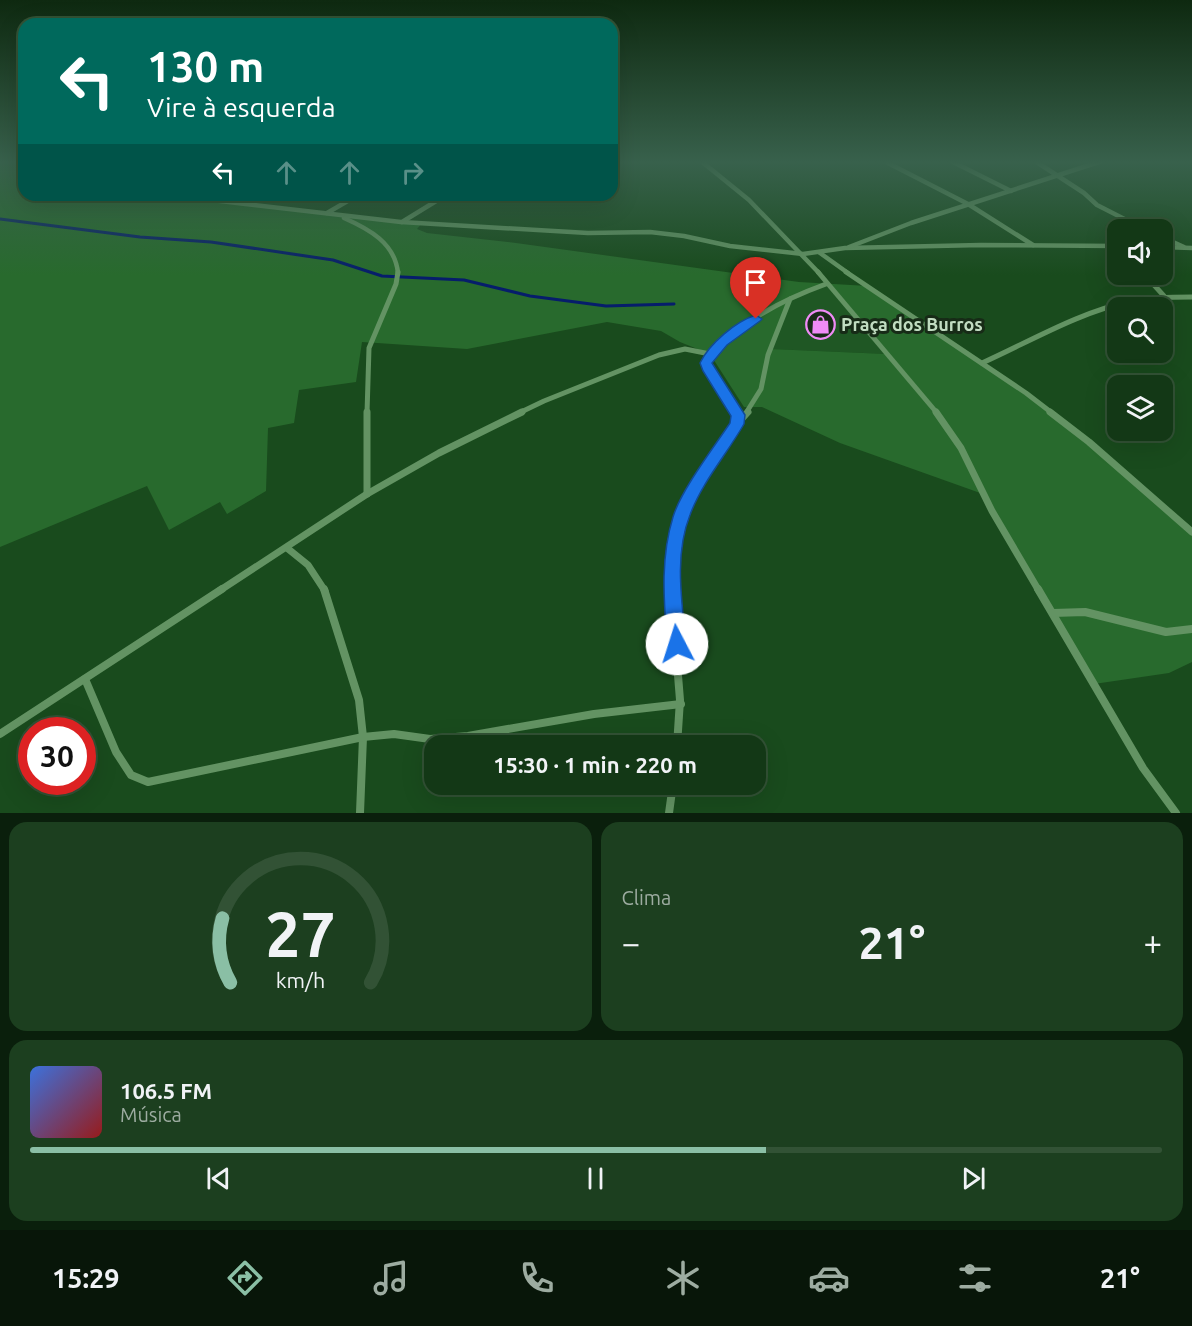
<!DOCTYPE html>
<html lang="pt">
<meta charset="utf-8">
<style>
:root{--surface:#133816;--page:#1c3f1f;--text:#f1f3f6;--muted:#9daca1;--line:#325235;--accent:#8abfa5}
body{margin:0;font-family:Ubuntu,sans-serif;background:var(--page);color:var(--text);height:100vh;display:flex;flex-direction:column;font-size:22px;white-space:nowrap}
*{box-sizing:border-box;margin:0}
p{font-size:20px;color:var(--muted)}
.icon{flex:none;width:33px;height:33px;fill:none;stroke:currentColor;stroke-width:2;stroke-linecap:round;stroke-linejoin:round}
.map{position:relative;height:813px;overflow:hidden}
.sheet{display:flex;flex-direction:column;gap:9px;padding:9px;background:#0a1f0c;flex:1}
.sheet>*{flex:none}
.guide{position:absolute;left:18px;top:18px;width:600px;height:183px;border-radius:18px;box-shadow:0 6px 24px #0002,0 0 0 2px var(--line);background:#00695c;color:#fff;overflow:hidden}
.buttons{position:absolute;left:1107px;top:219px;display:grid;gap:12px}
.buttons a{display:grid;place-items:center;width:66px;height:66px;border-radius:12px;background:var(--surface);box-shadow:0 6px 24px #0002,0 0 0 2px var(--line);font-size:30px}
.speed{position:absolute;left:18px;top:717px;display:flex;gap:12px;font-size:30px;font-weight:700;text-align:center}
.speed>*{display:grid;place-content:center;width:78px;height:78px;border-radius:50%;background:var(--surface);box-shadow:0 6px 24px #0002,0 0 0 2px var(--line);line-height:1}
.speed .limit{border:9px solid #d22;background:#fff;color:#111}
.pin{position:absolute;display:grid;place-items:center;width:51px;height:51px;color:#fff;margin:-62px -26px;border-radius:50% 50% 50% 0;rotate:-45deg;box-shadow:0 0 6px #0007}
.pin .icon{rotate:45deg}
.me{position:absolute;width:66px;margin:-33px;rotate:355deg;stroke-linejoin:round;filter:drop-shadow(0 0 4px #0008)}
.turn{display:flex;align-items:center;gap:21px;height:126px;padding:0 30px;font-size:27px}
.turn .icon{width:78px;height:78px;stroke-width:2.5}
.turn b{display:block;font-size:42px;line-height:51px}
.lanes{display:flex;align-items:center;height:57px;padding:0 30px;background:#0003;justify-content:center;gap:30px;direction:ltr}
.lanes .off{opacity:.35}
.big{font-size:45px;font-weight:700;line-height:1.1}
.sheet .widget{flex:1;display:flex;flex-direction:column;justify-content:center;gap:9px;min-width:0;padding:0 21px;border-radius:18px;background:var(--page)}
.sheet .dial{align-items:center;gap:0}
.dial svg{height:156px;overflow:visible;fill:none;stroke:var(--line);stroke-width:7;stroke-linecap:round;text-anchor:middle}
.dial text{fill:var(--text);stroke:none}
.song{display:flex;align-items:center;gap:18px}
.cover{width:72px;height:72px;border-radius:9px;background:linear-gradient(135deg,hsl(220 70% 55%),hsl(0 70% 35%))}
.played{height:6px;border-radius:3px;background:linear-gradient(90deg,var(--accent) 65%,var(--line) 65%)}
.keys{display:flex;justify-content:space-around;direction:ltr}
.heat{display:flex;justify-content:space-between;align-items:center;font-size:33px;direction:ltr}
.sheet .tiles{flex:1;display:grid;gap:9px;grid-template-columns:1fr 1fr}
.widget:last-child{grid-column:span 2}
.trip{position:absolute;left:424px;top:735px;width:342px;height:60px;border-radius:18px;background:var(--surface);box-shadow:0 6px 24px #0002,0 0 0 2px var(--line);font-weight:700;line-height:60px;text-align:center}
.tab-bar{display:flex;height:96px;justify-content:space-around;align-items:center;background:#081609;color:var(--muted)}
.tab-bar .icon{width:42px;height:42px}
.tab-bar .current{color:var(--accent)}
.tab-bar b{font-size:27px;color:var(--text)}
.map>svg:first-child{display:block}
</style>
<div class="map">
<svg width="1192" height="813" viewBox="0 0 1192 813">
<rect width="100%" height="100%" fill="#194b1d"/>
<path fill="#1f5724" d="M826,284l61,70 -117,-5 20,-50z"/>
<path fill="#286a2d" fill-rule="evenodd" d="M0,161h24v34h145l253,28 -5,6 10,4 89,10 283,39 69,4 158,107 166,139v130l-23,11 -75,11 -111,-190 -143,-51 -78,-36h-18l-34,-53 -30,-12 -19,-11 -54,-9 -140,27 -105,-7 -6,40 -57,8 -5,33 -26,5 -2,63 -39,23 -7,-12 -51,28 -22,-44 -147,61zM826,284l60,70 -115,-5 19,-50z"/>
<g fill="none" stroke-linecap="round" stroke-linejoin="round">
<path stroke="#061d6b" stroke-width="3" d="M0,219l140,18 71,5 122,18 49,16 82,4 66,16 76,10 68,-2"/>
<g stroke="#639363" stroke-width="4.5">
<path d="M701,161l48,39 70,73"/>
<path d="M884,161l84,43 65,41"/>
<path d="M951,161l60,30"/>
<path d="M1035,161l49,32 13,12 49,25"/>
<path d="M169,195l232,27 187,11 62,-1 34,4 46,10 73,8 42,-6 136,-3 137,1"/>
<path d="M327,213l31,-18"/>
<path d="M344,218c25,11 51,25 54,55"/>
<path d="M402,222l44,-27"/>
<path d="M1162,237l22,10"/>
<path d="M849,247l62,-24 191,-62"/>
<path d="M1162,247l30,1"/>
<path d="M820,253l28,20"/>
</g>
<g stroke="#639363" stroke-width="5">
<path d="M818,272l119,141"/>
<path d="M846,272l180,121 26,20"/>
<path d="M1144,274l20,22"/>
<path d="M982,363c49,-22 97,-51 150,-62 20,-4 40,-4 60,-4"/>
<path d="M367,413l2,-65 27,-64 2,-12"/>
<path d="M519,413l25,-12 115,-46 26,-6 25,5"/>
<path d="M737,413l-31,-50c27,-39 76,-63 120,-79"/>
<path d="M746,413l15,-24 7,-34 22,-56"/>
</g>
<g stroke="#639363" stroke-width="7">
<path d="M367,412v82"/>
<path d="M936,412l25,36 31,63 47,80"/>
<path d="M1050,412l39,30 103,90"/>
<path d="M738,423l10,-11"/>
<path d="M287,548l21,17 17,26"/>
<path d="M219,591l148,-97 72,-41 83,-41"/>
<path d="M672,591c-2,-53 12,-88 40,-131 8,-12 31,-34 24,-48"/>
</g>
<g stroke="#639363" stroke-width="8">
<path d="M324,589l35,111 4,37 -3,76"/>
<path d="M671,589l9,111 -3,46"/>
<path d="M1038,589l105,179 33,45"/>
<path d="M1053,613l32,-1 81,20 26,-3"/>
<path d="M85,679l31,73 15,23 17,7 215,-45 31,-3 36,5 38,-3 126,-22 87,-10"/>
<path d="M0,734l222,-145"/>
<path d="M669,813l4,-29"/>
</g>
</g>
<linearGradient id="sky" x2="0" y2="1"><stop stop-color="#0e2910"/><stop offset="0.59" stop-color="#38614c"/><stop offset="1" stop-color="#38614c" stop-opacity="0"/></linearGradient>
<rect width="1192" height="275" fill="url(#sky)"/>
<path fill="#1a73e8" stroke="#114b97" stroke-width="1.5" d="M756,315l6,4 -2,2 -33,24 -15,18 33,52 -1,9c-17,30 -42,58 -54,91 -16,40 -8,87 -4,129l-3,6 -6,3 -7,-3 -3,-6c-3,-43 -7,-85 6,-127 8,-27 41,-70 57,-94l1,-7 -28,-45 -3,-8c9,-19 36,-42 56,-48z"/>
<defs>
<symbol id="shop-ring" viewBox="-11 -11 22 22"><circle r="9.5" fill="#172b17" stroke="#ef8bf6" stroke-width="1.5"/><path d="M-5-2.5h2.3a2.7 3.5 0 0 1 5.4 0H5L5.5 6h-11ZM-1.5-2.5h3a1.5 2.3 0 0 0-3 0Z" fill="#ef8bf6"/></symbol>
</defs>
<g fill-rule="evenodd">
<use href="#shop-ring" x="804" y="308" width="33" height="33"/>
</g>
<g text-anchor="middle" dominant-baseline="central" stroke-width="6" stroke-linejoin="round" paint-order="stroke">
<g font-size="18" font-weight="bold" fill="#c1dcc1" stroke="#172b17" text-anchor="start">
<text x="841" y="324">Praça dos Burros</text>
</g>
</g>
</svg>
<div class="buttons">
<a><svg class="icon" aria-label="sound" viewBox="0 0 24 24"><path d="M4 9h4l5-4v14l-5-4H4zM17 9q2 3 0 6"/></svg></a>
<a><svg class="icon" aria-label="search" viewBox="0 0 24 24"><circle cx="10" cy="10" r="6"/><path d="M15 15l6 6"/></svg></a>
<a><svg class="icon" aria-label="layers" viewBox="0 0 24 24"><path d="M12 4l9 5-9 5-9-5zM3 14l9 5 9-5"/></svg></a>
</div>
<div class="speed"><div class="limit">30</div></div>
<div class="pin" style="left:756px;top:319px;background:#d93025"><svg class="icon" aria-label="arrive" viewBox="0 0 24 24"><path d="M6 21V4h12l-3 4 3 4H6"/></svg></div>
<svg class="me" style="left:677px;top:644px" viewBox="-20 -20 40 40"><circle r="19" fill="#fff"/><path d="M0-13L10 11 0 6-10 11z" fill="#1a73e8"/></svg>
<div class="trip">15:30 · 1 min · 220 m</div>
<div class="guide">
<div class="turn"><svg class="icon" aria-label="left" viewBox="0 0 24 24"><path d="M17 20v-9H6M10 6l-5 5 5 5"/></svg><div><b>130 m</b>Vire à esquerda</div></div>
<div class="lanes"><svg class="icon" aria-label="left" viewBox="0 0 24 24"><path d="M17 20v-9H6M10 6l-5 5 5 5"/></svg><svg class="icon off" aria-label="ahead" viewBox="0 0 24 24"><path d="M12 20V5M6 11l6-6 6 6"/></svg><svg class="icon off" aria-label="ahead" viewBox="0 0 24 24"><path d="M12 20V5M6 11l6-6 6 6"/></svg><svg class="icon off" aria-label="right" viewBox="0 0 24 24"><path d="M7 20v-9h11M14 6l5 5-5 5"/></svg></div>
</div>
</div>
<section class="sheet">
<div class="tiles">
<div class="widget dial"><svg viewBox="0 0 100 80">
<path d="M14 69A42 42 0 1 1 86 69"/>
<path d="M14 69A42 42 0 0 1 10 36" stroke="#8abfa5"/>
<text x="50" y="56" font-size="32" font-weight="700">27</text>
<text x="50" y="72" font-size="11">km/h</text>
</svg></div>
<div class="widget"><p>Clima</p>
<div class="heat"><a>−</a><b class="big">21°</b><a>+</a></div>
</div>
<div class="widget">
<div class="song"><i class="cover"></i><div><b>106.5 FM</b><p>Música</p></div></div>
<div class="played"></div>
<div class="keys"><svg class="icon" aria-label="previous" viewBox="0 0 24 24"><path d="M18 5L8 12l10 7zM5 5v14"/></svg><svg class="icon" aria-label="pause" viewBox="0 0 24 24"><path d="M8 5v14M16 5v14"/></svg><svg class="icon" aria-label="next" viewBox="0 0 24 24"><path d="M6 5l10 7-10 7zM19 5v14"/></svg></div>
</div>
</div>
</section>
<nav class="tab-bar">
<b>15:29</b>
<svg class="icon current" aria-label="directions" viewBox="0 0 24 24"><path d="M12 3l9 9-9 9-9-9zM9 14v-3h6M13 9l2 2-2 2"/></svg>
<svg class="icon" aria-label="music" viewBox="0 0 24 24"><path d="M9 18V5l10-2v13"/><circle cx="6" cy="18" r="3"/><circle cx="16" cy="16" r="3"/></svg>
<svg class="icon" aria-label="phone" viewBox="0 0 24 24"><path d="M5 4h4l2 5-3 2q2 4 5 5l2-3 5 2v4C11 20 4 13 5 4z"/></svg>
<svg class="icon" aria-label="climate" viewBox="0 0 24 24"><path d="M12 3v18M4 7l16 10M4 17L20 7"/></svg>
<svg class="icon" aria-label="car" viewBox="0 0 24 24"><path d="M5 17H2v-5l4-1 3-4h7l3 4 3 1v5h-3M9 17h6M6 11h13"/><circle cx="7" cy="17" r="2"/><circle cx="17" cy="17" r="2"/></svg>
<svg class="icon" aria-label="filters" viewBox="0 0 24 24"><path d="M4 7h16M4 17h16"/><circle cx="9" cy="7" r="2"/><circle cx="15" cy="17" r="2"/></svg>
<b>21°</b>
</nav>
